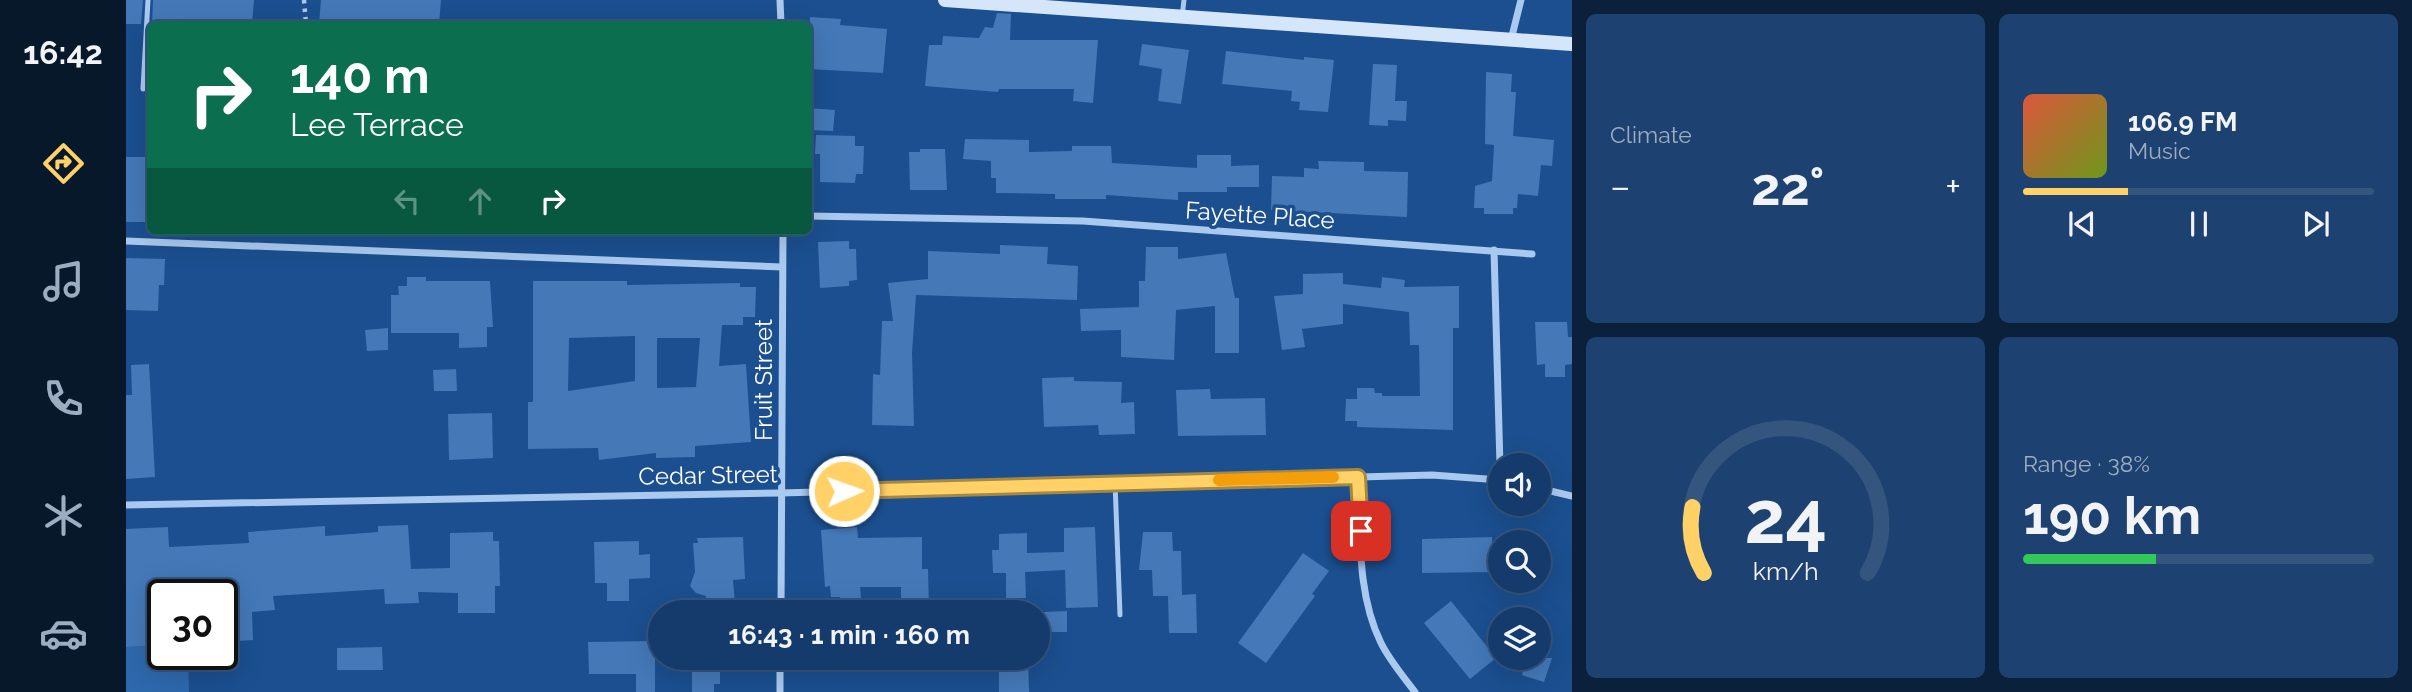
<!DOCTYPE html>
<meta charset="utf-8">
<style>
:root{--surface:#143b6b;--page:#1d4271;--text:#f1f3f6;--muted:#9dadc1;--line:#33557e;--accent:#ffd166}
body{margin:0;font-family:Raleway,sans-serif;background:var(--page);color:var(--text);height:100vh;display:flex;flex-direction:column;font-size:26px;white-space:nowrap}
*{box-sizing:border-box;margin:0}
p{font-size:23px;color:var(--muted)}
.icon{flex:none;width:38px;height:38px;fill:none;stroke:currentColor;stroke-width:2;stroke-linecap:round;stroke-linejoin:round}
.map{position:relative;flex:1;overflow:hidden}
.details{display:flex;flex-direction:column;gap:14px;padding:14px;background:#0b203b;width:840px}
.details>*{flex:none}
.hud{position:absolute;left:21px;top:21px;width:665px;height:214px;border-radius:10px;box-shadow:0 7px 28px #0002,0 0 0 2px var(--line);background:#0b6e4f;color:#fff;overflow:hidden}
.fabs{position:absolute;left:1362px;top:453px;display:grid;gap:14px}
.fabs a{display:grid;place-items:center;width:63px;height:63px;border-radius:50%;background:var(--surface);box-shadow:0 7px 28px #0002,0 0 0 2px var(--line);font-size:35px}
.speed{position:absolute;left:21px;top:579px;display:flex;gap:14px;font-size:35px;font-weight:700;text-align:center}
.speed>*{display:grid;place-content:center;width:91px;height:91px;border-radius:50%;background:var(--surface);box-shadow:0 7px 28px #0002,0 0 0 2px var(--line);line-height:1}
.speed .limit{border:4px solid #111;border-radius:10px;background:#fff;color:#111}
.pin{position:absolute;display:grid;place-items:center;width:60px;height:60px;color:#fff;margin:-30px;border-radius:14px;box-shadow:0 4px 10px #0006}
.me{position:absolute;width:77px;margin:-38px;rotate:88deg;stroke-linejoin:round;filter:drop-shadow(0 0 5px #0008)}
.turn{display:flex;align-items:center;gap:24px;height:147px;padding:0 28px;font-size:32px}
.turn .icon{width:91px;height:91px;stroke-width:2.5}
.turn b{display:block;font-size:49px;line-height:60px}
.lanes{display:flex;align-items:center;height:66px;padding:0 28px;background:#0003;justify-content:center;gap:35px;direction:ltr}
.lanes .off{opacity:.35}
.big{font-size:52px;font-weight:700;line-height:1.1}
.details .widget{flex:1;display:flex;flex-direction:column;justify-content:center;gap:10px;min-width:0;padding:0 24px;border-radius:10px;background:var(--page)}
.details .dial{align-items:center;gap:0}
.dial svg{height:182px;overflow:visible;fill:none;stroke:var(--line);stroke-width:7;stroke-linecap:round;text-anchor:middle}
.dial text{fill:var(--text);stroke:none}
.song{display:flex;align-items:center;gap:21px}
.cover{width:84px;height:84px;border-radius:10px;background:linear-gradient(135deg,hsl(10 70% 55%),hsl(80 70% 35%))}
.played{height:7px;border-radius:4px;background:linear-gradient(90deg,var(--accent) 30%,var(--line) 30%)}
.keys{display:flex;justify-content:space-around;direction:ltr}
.heat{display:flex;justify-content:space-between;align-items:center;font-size:38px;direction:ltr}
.charge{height:10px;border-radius:5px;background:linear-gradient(90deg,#34c759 38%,var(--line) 0)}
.details .tiles{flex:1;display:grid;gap:14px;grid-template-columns:repeat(2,1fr)}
.trip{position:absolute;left:522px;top:600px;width:402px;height:70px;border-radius:35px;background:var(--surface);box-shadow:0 7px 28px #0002,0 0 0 2px var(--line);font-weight:700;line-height:70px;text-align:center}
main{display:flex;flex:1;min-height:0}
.menu{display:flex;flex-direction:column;width:126px;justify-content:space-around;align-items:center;background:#08182b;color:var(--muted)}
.menu .icon{width:49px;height:49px}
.menu .on{color:var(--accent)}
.menu b{font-size:32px;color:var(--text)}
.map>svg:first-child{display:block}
</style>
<main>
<nav class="menu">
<b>16:42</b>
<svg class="icon on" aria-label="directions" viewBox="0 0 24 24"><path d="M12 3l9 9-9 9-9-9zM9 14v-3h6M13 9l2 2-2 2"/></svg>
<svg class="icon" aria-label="music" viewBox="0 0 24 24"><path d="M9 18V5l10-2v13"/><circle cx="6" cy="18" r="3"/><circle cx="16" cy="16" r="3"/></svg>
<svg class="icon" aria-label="phone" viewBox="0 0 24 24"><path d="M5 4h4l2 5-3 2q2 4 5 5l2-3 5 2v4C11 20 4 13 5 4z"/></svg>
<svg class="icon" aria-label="climate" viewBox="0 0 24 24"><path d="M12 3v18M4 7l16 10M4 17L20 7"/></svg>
<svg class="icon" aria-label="car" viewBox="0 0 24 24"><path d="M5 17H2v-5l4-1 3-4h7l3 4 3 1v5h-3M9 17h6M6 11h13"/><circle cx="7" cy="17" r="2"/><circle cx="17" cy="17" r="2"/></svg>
</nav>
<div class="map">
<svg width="1446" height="692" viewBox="0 0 1446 692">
<rect width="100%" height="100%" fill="#1b4f8f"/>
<path fill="#2e69ad" d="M37,645v9l25,1 1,37h-63v-45z"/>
<g fill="#4478b7" fill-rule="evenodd">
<path d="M0,0h17l-2,24h-15z"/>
<path d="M27,0h101l-2,24h-100z"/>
<path d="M195,0h120l-2,24h-120z"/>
<path d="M871,13l14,1 -1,26h88l-5,63 -20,-2 1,-12h-75l-1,3 -73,-6 4,-41h13l1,-9 36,2 6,-11 8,1z"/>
<path d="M684,17l31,2 -1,6 47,4 -4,44 -75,-4z"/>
<path d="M1016,44l47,6 -8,54 -23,-3 4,-32 -23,-4z"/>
<path d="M1100,51l78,9v-3l30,3 -6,52 -29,-2 1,-8 -9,-1 1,-10 -70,-7z"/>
<path d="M1247,64l24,1 -2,36h12l-1,20 -18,-1v6l-19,-1z"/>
<path d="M1360,72l26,2 -1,18h5l-3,44 41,4 -2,26 -11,-1 -3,31 -20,-2 -1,14h-4v6h-29v-6h-10l1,-22 17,-5 2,-36 -9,-1z"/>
<path d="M682,108l27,2 -2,21 -25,-1z"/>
<path d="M690,135l39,1v10h9l-1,28h-7l-1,9 -35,-1v-28h-5z"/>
<path d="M839,139l64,1v12l43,-1v-5h39l1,17 85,5v-13h34v11l28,-1v22h-32v5h-49v8l-72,-5v4h-51v-5l-59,-1v-15h-5v-17l-28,-2z"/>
<path d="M794,149h25l2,41h-37l-1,-38h11z"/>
<rect x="0" y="157" width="24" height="65"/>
<path d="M1192,161l46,1v9l44,1 -1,45 -136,-7 1,-34 32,1v-9l15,1z"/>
<path d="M723,241v8h7l1,31 -8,1v5l-29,2 -2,-46z"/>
<path d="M874,245l48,2 -1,17 31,2 -1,34 -161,-5 -4,58 2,73 -42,-1 1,-51 7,1 2,-54h11l-5,-38 40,-4v-28l72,3z"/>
<path d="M1020,247h32v12l48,-6 9,45h4v55h-24v-47l-39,4 -2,50 -53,-3v-27l-40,1 -1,-22 59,-2v-26h6z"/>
<path d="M0,258l39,1 -1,26h-5l-1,26 -32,-1z"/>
<path d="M1217,273v11l38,4 1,-11 23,3 -1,7 55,-1v42h-6v102l-96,-3v-6h-12l1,-22h11v-11h17l1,5h7v3h38l-1,-51h-9l-1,-33 -66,-8v20l-41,5 3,18 -23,3 -8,-54 29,-2v-20z"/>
<path d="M281,277h19v4h64l3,46h-6v20l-28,1v-15h-68v-38h8l-1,-9h9z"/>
<path d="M407,281h94v4l113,-2v4h16l-1,30h-12v8h-21l-3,41 27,-2 5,78 -56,4v11l-39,1v-5l-57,7 -1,-12 -70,1v-47h5zM509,336v45l-67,10 1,-53zM531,338h43l-4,49 -39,1z"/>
<path d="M1409,322h32l1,15h4v27l-7,1v12h-20v-13l-8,1z"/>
<path d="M262,328v22l-21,1 -2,-21z"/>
<path d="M23,364l6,113 -29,2v-84h6l-1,-30z"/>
<path d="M330,369l1,22h-23l-1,-21z"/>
<path d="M948,377v4l48,1 -1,21 13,-1 1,32 -36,1 -1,-10 -54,2 -2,-49z"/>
<path d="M1084,389l1,10 54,-1 1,37 -88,1 -2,-46z"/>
<path d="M366,413l1,45 -44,2 -1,-46z"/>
<path d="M282,525l3,44 39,-1v-35l43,-1v9h6l1,45h-5v27h-37v-20l-40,-1 1,11 -34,1 -1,-15 -111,7 2,14 -23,2 1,28 -31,2v-47h-59v50l-37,2v-118l42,-2 1,20 80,-4 -1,-11 77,-6v10l53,-4v-6z"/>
<path d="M731,527l1,11 64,-1v32h6l1,40 -28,1v-23h-41l2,20 -21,2 -1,-12h-9l-1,-11 -5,1 -4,-57z"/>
<path d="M969,527l3,80 -32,1 -1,-38 -40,2 1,26h-20v-25h-13l-1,-23h7v-16l28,-1v20l37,-1v-24z"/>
<path d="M1017,532h29l1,19h8l1,44 14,-1 1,39h-28l-1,-37h-15l-1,-26h-13z"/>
<path d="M617,537l2,42 -12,1 2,25 -28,2 -1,-11 -10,-3 -6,-7 5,-14 -2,-29h5l-1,-5z"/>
<path d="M1366,537l1,35 -71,1v-34z"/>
<path d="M513,541v14l11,-1v24l-21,1v22h-22v-18h-12l-1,-41z"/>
<path d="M1177,553l26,18 -17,23 3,2 -49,67 -28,-20z"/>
<path d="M1325,601l45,57 -26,21 -46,-56z"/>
<path d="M941,611v21h-22l-1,-20z"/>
<path d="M529,641v51h-19v-18h-47l-1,-32z"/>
<path d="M256,647l1,23h-46v-22z"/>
<path d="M566,658h28v26h-6v8h-22z"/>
<path d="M873,658h29l1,34h-30z"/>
<path d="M1401,658h25l-8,24 -22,-7z"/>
</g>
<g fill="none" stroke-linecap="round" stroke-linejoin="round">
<path stroke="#a9c9ee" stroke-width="4.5" stroke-dasharray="3.5 5" stroke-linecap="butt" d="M178,0l2,24"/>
<g stroke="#a9c9ee" stroke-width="5">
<path d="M1056,17l2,-17"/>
<path d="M17,89l5,-89"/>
<path d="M989,482l5,133"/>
</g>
<g stroke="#a9c9ee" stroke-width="7">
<path d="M654,0l1,24"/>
<path d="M1385,40l10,-40"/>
<path d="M682,216l275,5 449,33"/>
<path d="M0,241l656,26"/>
<path d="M1368,250l6,216"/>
<path d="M1232,477c3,55 -2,115 23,166 9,18 22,33 34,49"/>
<path d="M1412,488l34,8"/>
<path d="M0,505l655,-12 651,-18 68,5"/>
<path d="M655,612l2,-381"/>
<path d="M654,692v-34"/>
</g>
<path stroke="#d6e6fa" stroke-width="14" d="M819,0l627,44"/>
</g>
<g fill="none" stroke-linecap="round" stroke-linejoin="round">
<defs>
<path id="route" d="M718,491l514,-14 3,54"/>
</defs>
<use href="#route" stroke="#a68842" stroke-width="18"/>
<use href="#route" stroke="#ffd166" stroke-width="12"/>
<path stroke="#f59e0b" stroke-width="12" d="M1093,480l114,-3"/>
</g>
<g text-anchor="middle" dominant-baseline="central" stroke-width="7" stroke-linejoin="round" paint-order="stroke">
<g font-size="24" fill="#fff" stroke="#1b4f8f">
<text transform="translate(1134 215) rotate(4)">Fayette Place</text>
<text transform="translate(637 380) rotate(-90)">Fruit Street</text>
<text transform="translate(582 475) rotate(-1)">Cedar Street</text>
</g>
</g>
</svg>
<div class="fabs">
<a><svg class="icon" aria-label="sound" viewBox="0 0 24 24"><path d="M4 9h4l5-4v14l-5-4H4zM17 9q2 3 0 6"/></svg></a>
<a><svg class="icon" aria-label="search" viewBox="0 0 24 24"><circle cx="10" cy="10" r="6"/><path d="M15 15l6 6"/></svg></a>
<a><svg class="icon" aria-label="layers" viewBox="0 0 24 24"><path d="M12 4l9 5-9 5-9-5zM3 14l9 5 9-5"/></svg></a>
</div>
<div class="speed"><div class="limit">30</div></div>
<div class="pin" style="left:1235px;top:531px;background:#d93025"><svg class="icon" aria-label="arrive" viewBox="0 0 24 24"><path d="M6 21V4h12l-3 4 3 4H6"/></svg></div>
<svg class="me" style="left:718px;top:491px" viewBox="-20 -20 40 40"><circle r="17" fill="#ffd166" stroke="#fff" stroke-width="3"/><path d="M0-11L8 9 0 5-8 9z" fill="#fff"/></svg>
<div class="trip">16:43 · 1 min · 160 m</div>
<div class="hud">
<div class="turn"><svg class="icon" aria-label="right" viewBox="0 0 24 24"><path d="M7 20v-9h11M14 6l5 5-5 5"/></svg><div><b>140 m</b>Lee Terrace</div></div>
<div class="lanes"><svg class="icon off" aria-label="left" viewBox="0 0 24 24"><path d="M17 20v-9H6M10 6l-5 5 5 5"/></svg><svg class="icon off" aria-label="ahead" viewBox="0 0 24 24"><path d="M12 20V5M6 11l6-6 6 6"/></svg><svg class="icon" aria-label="right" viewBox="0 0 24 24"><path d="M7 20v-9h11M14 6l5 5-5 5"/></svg></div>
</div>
</div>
<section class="details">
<div class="tiles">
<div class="widget"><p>Climate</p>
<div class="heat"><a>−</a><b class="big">22°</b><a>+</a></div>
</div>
<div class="widget">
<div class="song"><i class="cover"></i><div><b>106.9 FM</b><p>Music</p></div></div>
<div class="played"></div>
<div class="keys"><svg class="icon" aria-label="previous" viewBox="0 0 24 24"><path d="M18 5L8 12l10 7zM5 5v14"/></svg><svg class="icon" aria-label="pause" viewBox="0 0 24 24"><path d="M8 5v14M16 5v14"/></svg><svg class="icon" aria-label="next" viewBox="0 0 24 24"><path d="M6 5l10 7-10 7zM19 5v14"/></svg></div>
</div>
<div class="widget dial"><svg viewBox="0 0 100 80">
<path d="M14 69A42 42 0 1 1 86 69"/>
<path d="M14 69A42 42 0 0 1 9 40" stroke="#ffd166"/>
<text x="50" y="56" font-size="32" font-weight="700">24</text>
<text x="50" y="72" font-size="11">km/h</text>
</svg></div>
<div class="widget"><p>Range · 38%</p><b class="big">190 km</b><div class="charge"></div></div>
</div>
</section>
</main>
